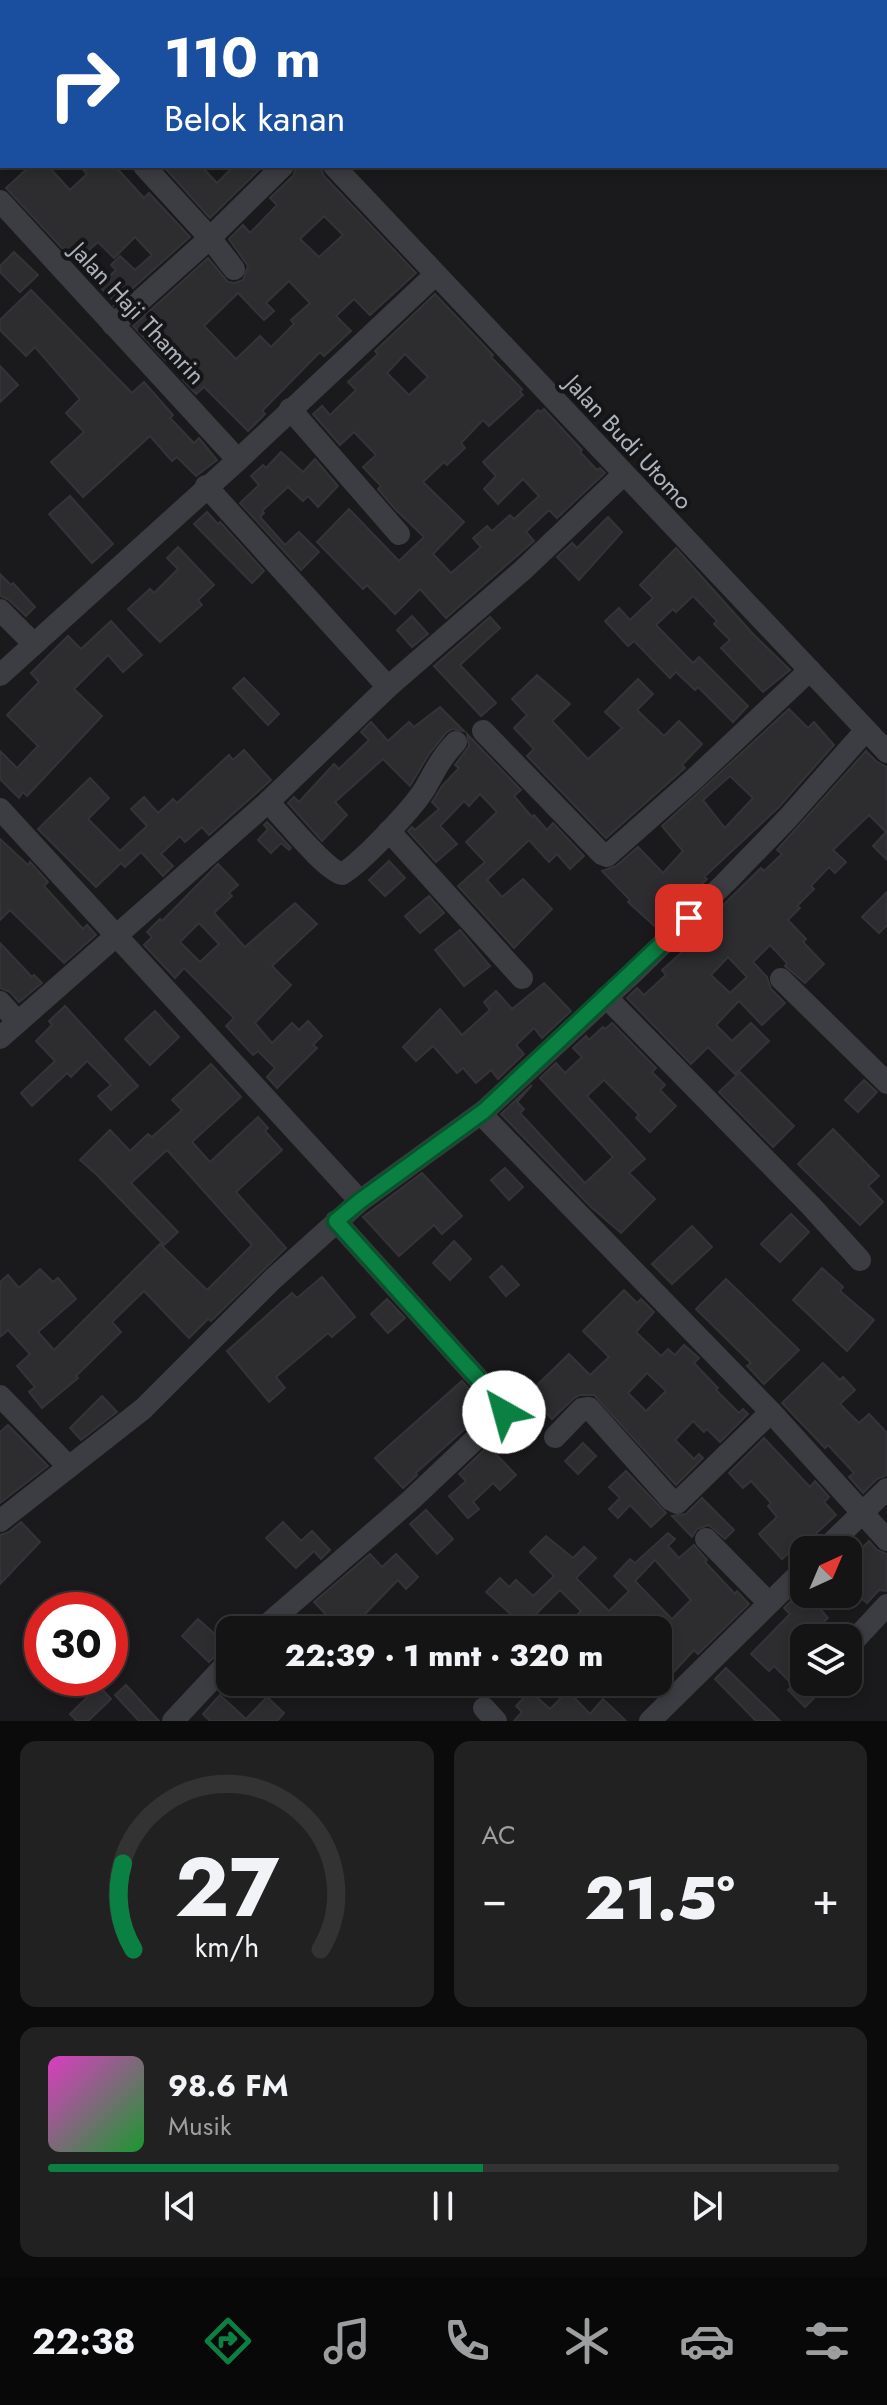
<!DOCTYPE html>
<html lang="id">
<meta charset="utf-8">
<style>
:root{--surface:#141415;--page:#212122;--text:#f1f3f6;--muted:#9d9ea0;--line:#333334;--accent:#0b8043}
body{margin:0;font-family:Jost,sans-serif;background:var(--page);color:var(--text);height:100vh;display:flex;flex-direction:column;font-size:30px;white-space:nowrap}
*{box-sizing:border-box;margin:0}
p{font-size:26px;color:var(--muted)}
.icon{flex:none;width:44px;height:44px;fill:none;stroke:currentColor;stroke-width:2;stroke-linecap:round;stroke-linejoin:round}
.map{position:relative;height:1721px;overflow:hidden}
.details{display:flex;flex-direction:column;gap:20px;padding:20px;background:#0b0b0c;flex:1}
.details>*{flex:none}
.top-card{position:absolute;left:0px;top:0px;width:888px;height:168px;box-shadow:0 4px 12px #0003,0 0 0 2px var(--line);background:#1a4fa0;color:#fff;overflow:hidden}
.needle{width:52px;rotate:44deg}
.controls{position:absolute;left:790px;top:1536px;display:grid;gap:16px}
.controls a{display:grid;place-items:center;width:72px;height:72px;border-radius:16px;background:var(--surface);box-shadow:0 4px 12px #0003,0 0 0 2px var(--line);font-size:40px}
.speed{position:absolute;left:24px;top:1592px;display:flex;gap:16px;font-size:40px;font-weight:700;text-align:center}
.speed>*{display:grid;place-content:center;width:104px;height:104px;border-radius:50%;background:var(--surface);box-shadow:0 4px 12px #0003,0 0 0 2px var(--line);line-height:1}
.speed .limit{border:12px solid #d22;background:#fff;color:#111}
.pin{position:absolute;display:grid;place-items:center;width:68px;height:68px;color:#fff;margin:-34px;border-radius:16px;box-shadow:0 4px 12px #0006}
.me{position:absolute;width:88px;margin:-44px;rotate:322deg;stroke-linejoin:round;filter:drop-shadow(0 0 6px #0008)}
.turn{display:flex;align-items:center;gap:28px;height:168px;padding:0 32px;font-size:36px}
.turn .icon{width:104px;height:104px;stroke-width:2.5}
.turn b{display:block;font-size:56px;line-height:68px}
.big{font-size:60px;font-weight:800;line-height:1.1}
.details .widget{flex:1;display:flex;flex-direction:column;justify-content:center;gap:12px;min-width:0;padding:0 28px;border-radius:16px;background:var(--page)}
.details .dial{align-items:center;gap:0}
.dial svg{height:208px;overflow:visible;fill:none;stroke:var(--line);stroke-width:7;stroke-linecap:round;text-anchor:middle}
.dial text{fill:var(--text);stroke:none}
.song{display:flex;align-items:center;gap:24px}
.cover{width:96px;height:96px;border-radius:12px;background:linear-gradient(135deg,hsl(310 70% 55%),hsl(130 70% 35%))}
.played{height:8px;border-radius:4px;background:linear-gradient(90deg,var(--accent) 55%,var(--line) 55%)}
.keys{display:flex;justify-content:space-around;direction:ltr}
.heat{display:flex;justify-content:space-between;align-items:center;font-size:44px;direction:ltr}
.details .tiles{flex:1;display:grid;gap:20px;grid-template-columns:1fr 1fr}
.widget:last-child{grid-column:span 2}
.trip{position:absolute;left:216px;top:1616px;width:456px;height:80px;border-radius:16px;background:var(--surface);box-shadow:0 4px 12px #0003,0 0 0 2px var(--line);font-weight:800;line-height:80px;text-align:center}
.dock{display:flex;height:128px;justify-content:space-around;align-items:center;background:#080808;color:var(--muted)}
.dock .icon{width:56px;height:56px}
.dock .active{color:var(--accent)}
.dock b{font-size:36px;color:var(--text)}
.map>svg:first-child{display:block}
</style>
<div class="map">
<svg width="887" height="1721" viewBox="0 0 887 1721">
<rect width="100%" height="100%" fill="#1a1a1c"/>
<g fill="#2d2d30" stroke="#343438" stroke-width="2" fill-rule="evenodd">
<path d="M30,166h18l22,24 17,-16 -7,-8h35l29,32 5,-5 41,44 -76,68 1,-3 -16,-16 17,-16 -5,-5 9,-9 15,14 17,-15 -17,-18 -21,21 -16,-16 -23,20 -69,-74z"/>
<path d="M163,166h38l16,17 17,-17h29l-53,52z"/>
<path d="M297,166h23l4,10 92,97 -46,42 -16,-16 -18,17 15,15 -27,25 -4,-4 -58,59 3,3 -17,17 -44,-44 -8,7 -13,-14 3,-2 -18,-19 -2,2 -33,-35 75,-68 20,24 7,1 8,-3 5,-14 -19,-27 14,-14 7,8 27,-28 -7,-7 23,-22zM324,216l19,19 -24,22 -19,-18zM289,281l21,22 -19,17 3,4 -23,23 -11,-11 -24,23 -32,-33 34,-33 26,27 10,-9 -8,-8z"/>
<path d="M14,252l24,23 -18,17 -20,-20v-6z"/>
<path d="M31,290l101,103 12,-11 29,33 -3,3 24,25 5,-5 18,22 -21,16 -19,-19 -5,4 -22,-25 -67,61 -32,-35 33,-30 -18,-19 14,-14 -45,-52 -9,9 -26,-26v-10z"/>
<path d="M435,294l58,61 -2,2 31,32 -2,3 3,3 -34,31 -6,-6 -22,23 4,5 -18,17 -3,-3 -21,20 41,40 -31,32 18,19 30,-26 -8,-9 14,-12 5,5 18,-16 4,4 25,-23 -16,-17 -25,25 -14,-15 12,-13 -13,-14 55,-52 2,2 4,-3 38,41 -2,2 17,18 3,-2 5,5 -48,45 -8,-8 -23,22 8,9 -88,77 -26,-29 -25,25 -28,-29 -4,4 -46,-47 32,-33 50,52 25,-24 -29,-28 -17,-20 3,-3 -18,-19 13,-12 -22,-23 -14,13 -27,-31 9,-8 8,9 26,-25 -8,-8 30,-28 -3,-3zM405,354l23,23 -19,18 -22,-22z"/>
<path d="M0,366l18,19 -18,17z"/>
<path d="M281,452l22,20 12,-13 23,27 -20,21 -10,-11 -5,5 -15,-14 -26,24 2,2 -4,4 25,28 14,-13 20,20 -18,18 -61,-67 19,-18 -8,-9 12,-11 3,3z"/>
<path d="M70,496l43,48 -21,19 -43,-49z"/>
<path d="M207,512l11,12 2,-2 44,49 -12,12 -58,-59z"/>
<path d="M608,517l14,15 -43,48 -22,-23 15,-14 5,5z"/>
<path d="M178,547l36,38 -16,15 4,5 -42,37 -32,-33 22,-20 4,4 24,-24 -11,-11z"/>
<path d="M676,548l77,86 37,36 -27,22 -42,-44 9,-8 -16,-16 3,-3 -24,-25 -17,16 -3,-3 -17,16 37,38 6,-6 49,49 -15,16 -35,-35 -3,3 -19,-18 -6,6 -36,-37 -6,5 -23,-25 14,-13 11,12 23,-22 -13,-13z"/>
<path d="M0,574l11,11 2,-2 22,24 -9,9 -17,-16 -9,-4z"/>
<path d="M412,616l16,18 -16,13 -15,-17z"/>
<path d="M490,617l10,11 -40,37 36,38 -15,13 -47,-50z"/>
<path d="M111,621l31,34 -19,17 -15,-17 -34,34 28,27 -75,80 -4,-4 -4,6 -19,-19v-28l17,17 21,-22 -31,-31 32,-33 -8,-9 37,-37 13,13z"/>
<path d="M537,675l33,29 -18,17 36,38 34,-31 -17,-16 33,-33 15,15 -16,16 27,26 15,-15 23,23 -20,21 3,3 -79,70 -79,-82 7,-7 -20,-21 13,-13 -15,-16z"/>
<path d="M244,678l35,36 -11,11 -35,-37z"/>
<path d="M440,707l24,24 -12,-2 -6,4 -17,21 -19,32 -27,-27 -48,43 12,13 -25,26 -34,-38 6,-6 5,5 35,-38 5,5 30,-29 -8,-8 10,-10 17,19 21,-19 5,5z"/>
<path d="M789,709l19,19 6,-6 20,23 -56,63 -74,69 3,2 -49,50 -30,-27 2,-2 -28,-29 14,-5 22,-19 25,26 20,-22 -21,-25zM730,776l23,22 -28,30 -22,-28z"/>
<path d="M467,734l54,56 -7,6 18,21 2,-2 13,15 6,-7 31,33 -14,13 -13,-15 -8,8 -20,-22 -42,40 15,17 21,-18 29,30 -38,39 -56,-62 27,-24 -19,-20 31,-30 -17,-18 -11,12 -5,-5 -24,25 17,18 -21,18 -28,-31 4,-4 3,3 24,-21 -7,-7 10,-16 17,-18 -4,-3 14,-19z"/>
<path d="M244,750l27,30 -62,55 -7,-8 -17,15 -5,-6 -19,18 12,12 -10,10 -22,-24 -16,15 -4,-4 -25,24 -58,-58 52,-51 19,20 -21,21 32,32 27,-25 -16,-17 13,-12 14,16 15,-14 4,4 52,-48 4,5z"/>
<path d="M866,751l11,11 10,5v93l-14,-14 13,-14 -17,-17 -36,35 13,12 -11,11 -6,-6 -18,19 3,3 -17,17 3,2 -12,12 18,19 -3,3 21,22 -19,19 -20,-17 2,-3 -17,-18 -17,17 14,15 4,12 14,14 -23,22 -23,-24 -23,24 16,16 19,-18 18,18 -34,33 -27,-27 -17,17 -64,-66 10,-10 7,7 22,-20 -4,-5 40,-36 2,2 17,-16 -6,-7 46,-45 3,3 18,-17 -5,-4zM728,957l19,20 -17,16 -19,-18z"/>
<path d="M267,822l24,26 -2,2 -8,-7 -10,10 -13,-13 10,-11 -4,-4z"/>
<path d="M0,839l28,26 2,-3 18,20 -4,4 39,43 4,-4 9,10 -32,28 -54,-53 -10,10z"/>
<path d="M389,861l16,17 -20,18 -16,-16z"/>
<path d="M218,864l20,21 -9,8 3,3 -18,17 31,34 50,-44 22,21 -45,42 19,19 -36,38 17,20 20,-20 7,7 9,-9 14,15 -9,9 4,3 -40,40 -10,-11 8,-9 -17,-17 -5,4 -27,-29 8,-8 -50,-50 -9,10 -31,-33 8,-8 -5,-5 13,-13 2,2zM199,923l20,21 -19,18 -20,-20z"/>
<path d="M887,892v33l-8,8 -17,-16z"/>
<path d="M429,896l15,17 -24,20 -15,-17z"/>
<path d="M460,930l30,36 -26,20 -29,-36z"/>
<path d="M0,943l32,34 2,-2 8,8 -23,19 -9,-10 -10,-4z"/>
<path d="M544,983l27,28 -29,27 -8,-10 -18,17 8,9 -26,25 -7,-9 -15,13 -13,-15 -6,5 -24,-27 -17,15 -13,-14 37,-38 22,26 28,-25 -6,-8 12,-11 16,18z"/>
<path d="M65,1006l73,80 -27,24 -13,-14 13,-11 -24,-24 -16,16 -4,-4 -35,33 -11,-13 34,-32 -19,-20 16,-16 -3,-4z"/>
<path d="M155,1011l24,26 -29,28 -25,-26z"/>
<path d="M612,1023l44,45 -4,4 13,13 -5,5 16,16 -26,26 -14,-14 3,-3 -35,-35 -17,16 58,63 -16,14 26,26 -34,34 -30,-26 -90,-93 31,-29 -15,17 7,7 -4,4 65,70 28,-26 -73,-79 16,-15 9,10 17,-16 -9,-9 13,-12 3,4 14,-13 2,2z"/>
<path d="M211,1064l30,33 -49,45 18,20 48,-45 10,11 -3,3 17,19 -46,42 50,56 -75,73 -3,-2 -19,19 -45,-47 -32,31 9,10 -45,44 2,2 -36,30 -13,-16 6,-5 -18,-21 13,-12 -22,-24 -8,7v-55l8,-7 11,13 21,-19 13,13 5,-4 18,21 -38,33 16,18 106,-106 47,46 45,-45 -85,-95 -36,33 47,49 -14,13 -67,-70 -17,-15 30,-30 20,21 18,-17 4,3 30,-27 -10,-10z"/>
<path d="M740,1072l54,54 -21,21 -54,-55z"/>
<path d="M864,1080l13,12 -19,20 -13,-12z"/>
<path d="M833,1129l46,47 -11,10 15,16 -23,23 -62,-61z"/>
<path d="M505,1168l18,19 -14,13 -18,-20z"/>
<path d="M422,1173l40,43 -20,18 -8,-9 -35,31 -36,-39z"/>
<path d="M791,1214l18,18 -29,30 -19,-18z"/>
<path d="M692,1226l20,21 -40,37 -20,-20z"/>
<path d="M454,1241l17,18 -21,21 -17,-17z"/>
<path d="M502,1266l17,19 -13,11 -16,-19z"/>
<path d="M822,1268l21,19 -3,4 34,29 -27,31 -54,-51z"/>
<path d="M322,1277l33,40 -23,20 -4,-4 -52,44 9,11 -16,14 -42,-51 65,-58 5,5z"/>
<path d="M726,1279l73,71 -35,34 -17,-18 4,-3 -55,-54z"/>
<path d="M624,1290l13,13 4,-4 13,13 -18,20 25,24 7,-7 7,6 9,-10 15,13 -5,5 24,25 -2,2 23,23 4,-4 5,5 -28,28 -13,-13 -3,3 -11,-11 -18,19 19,19 5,-5 4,4 -27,27 -82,-90h-14l-7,4 -21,20 -24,-25 41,-40 21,21 19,-18 -26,-26zM647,1373l19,18 -20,20 -18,-18z"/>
<path d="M387,1299l18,19 -17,15 -17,-19z"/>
<path d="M823,1363l17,17 3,-3 12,13 -15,14 19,19 10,-9 18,19v42l-10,4 -14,14 -14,-16 5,-4 -26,-28 -3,3 -43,-45z"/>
<path d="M462,1381l25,28 -71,64 1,2 -14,13 -28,-30z"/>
<path d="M102,1396l15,16 -36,28 -11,-12z"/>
<path d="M8,1425l40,41 -48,37v-71z"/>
<path d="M764,1438l46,49 5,-6 14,16 -5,5 12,13 -28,26 -3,-3 -23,21 -23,-25 18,-17 -9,-11 3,-3 -20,-22 -8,7 -14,-15z"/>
<path d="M583,1443l13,13 -18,18 -13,-13z"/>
<path d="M488,1446l28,29 -16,15 -7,-7 -20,19 6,7 -11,9 -19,-22 17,-15 -7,-7z"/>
<path d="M626,1471l40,42 -15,14 -21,-22 -12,13 -9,-9 11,-11 -11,-11z"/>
<path d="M702,1498l32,32 -9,9 -16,-14 -12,4 -5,8 -20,-21 14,-2z"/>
<path d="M426,1510l27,29 -16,15 -27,-30z"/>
<path d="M21,1522l19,20 -40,42v-49l9,-3z"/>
<path d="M283,1522l18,19 11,-10 18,19 -9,9 -7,-8 -18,17 -30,-30z"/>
<path d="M668,1533l7,6 -7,7 11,12 15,-13 13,15 -2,2 30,32 2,-3 12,13 -51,50 -4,-4 -24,26 -12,-11v-35h-95l18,-19 -21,-21 -36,36 -38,-34 14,-14 9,9 7,-7 17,16 21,-20 -24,-24 16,-16 27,22 11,-11 12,11 -20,20 33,33 20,-20 -15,-15 16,-17 5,4zM655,1560l36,40 -19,19 -37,-38z"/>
<path d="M855,1540l7,8 7,-7 8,9 10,4v37l-8,-1 -12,13 -13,-11 -6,6v-48l-3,-1z"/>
<path d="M370,1554l12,13 14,-13 22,23 -12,12 -8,-9 -36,37 6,5 -8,8h-19l-27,-28z"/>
<path d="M792,1600l10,10 10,-10 16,18 -35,34 11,11v19h26l-25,25 -17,-17 5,-5 -19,-19 -5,5 -18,-17 39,-40 -6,-6z"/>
<path d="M198,1619l29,26 -18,17 -27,-26z"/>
<path d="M726,1668l41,40 13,13h-24l-41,-42z"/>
<path d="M126,1685l33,36h-20l-24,-26z"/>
<path d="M99,1686l12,13 -23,22h-11l-7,-7z"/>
<path d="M530,1691l20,18 18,-18 22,23 13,-15 23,22h-112l8,-9 -6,-6z"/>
<path d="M220,1695l26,24 21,-22 17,16 -7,8h-67l-7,-7z"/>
</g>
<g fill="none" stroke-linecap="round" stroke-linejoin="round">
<g stroke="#3b3d42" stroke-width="22">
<path d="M181,0l2,2"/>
<path d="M0,6l2,3"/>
<path d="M144,166l66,72 24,31"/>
<path d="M334,166l553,586"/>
<path d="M0,201l238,259"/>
<path d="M113,325l97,-87 73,-72"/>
<path d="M290,409l109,125"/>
<path d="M206,486l182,201"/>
<path d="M0,610l34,34"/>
<path d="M0,675l238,-215 197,-185"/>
<path d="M483,731l119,123 5,2 86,-76 117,-110"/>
<path d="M268,802c16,16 56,67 74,72 20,-12 76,-70 86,-91 10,-18 14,-26 28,-41"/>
<path d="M0,809l360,392"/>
<path d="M389,831l133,147"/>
<path d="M781,979l106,104"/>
<path d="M606,997l205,209 49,54"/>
<path d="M0,1002l18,20"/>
<path d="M0,1038l268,-236 120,-115 135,-117 101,-96"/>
<path d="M481,1114l290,298 116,128"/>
<path d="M0,1396l69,71"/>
<path d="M555,1437l27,-28 7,-1 82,92 6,3 94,-91"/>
<path d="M0,1521l143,-112 130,-130 87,-78 124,-90 150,-139 92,-90 62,-64 78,-88"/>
<path d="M706,1539l63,64"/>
<path d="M824,1550l63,-61"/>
<path d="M261,1630l150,-130 93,-88 -3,-8 -165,-183"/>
<path d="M848,1647l39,-42"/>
<path d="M484,1708l12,13"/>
<path d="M173,1721l57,-61"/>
<path d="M650,1721l154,-152"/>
</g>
</g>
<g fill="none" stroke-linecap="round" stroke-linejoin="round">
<defs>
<path id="route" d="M504,1412l-3,-8 -165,-183 24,-20 124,-90 205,-193"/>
</defs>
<use href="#route" stroke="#07532c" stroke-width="20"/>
<use href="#route" stroke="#0b8043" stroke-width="14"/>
</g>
<g text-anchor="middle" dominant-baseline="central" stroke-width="8" stroke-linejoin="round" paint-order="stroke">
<g font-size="24" fill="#acb3bc" stroke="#151517">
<text transform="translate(138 313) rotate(47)">Jalan Haji Thamrin</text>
<text transform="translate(629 442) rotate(47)">Jalan Budi Utomo</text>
</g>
</g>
</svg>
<div class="controls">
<a><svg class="needle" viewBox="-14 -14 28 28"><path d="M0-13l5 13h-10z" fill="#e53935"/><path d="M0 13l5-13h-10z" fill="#9d9ea0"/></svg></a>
<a><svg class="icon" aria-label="layers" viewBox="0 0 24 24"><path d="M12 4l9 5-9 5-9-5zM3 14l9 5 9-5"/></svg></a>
</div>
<div class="speed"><div class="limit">30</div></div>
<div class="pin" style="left:689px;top:918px;background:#d93025"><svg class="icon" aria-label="arrive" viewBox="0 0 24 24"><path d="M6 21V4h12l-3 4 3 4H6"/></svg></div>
<svg class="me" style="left:504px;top:1412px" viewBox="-20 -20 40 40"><circle r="19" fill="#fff"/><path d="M0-13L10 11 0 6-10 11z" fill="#0b8043"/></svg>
<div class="trip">22:39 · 1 mnt · 320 m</div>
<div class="top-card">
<div class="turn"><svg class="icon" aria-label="right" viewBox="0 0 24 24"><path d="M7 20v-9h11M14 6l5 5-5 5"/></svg><div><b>110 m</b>Belok kanan</div></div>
</div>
</div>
<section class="details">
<div class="tiles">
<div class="widget dial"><svg viewBox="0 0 100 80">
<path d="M14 69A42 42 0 1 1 86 69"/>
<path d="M14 69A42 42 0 0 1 10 36" stroke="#0b8043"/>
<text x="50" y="56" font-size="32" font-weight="700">27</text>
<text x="50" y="72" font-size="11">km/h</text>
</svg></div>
<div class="widget"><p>AC</p>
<div class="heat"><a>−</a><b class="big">21.5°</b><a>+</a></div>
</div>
<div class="widget">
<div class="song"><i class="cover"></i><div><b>98.6 FM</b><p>Musik</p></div></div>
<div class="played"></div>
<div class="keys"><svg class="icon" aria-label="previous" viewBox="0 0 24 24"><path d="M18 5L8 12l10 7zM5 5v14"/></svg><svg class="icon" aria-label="pause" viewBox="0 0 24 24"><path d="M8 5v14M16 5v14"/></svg><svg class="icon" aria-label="next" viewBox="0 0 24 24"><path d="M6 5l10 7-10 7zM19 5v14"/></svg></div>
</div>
</div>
</section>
<nav class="dock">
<b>22:38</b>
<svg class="icon active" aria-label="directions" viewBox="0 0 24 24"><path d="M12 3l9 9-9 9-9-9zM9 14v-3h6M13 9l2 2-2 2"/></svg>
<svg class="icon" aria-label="music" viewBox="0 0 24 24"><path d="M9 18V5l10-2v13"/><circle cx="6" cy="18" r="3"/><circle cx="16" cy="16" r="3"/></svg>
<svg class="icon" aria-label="phone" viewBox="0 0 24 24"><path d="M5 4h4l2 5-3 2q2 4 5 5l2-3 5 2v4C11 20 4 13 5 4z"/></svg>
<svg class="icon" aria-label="climate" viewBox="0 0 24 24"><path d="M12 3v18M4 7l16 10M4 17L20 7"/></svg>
<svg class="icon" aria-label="car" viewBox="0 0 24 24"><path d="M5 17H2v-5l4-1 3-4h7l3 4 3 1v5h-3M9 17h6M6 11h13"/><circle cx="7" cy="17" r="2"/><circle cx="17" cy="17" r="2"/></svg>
<svg class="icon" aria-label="filters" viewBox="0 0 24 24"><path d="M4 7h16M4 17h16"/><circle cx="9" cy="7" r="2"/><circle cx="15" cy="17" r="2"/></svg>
</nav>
